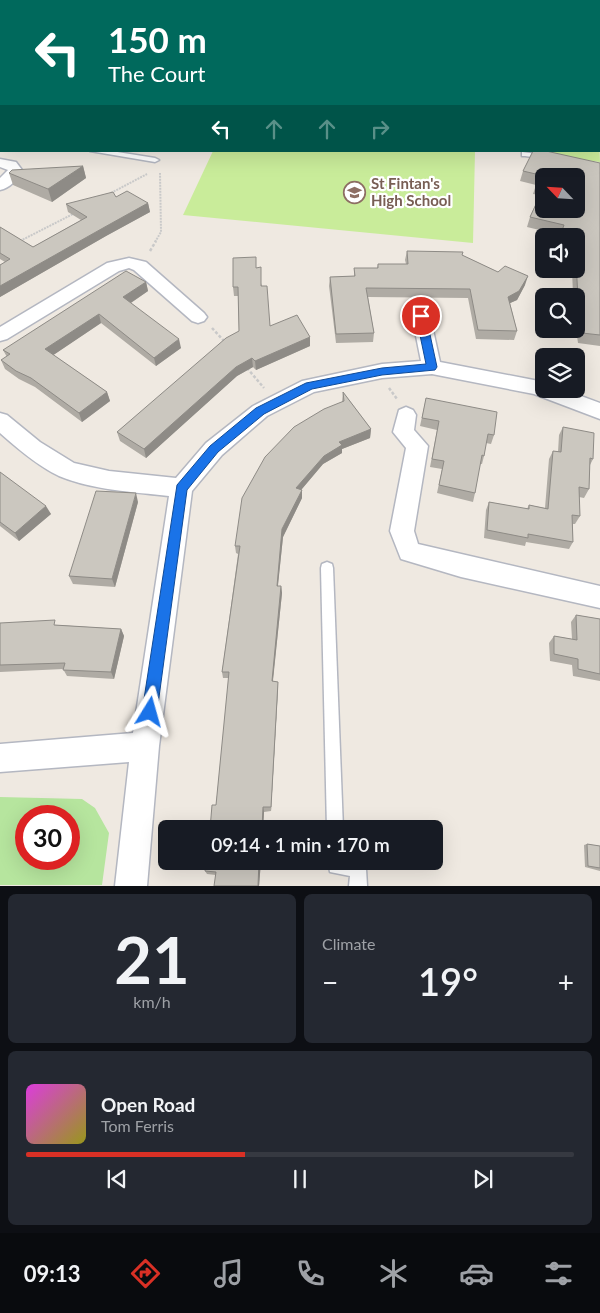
<!DOCTYPE html>
<meta charset="utf-8">
<style>
:root{--surface:#171b24;--page:#242831;--text:#f1f3f6;--muted:#9ea1a6;--line:#363941;--accent:#d93025}
body{margin:0;font-family:Lato,sans-serif;background:var(--page);color:var(--text);height:100vh;display:flex;flex-direction:column;font-size:19px;white-space:nowrap}
*{box-sizing:border-box;margin:0}
p{font-size:16px;color:var(--muted)}
.icon{flex:none;width:28px;height:28px;fill:none;stroke:currentColor;stroke-width:2;stroke-linecap:round;stroke-linejoin:round}
.map{position:relative;height:886px;overflow:hidden}
.panel{display:flex;flex-direction:column;gap:8px;padding:8px;background:#0d0f14;flex:1}
.panel>*{flex:none}
.top-card{position:absolute;left:0px;top:0px;width:600px;height:152px;box-shadow:0 5px 20px #0002;background:#00695c;color:#fff;overflow:hidden}
.needle{width:32px;rotate:295deg}
.tools{position:absolute;left:535px;top:168px;display:grid;gap:10px}
.tools a{display:grid;place-items:center;width:50px;height:50px;border-radius:8px;background:var(--surface);box-shadow:0 5px 20px #0002;font-size:25px}
.speed{position:absolute;left:15px;top:805px;display:flex;gap:10px;font-size:25px;font-weight:700;text-align:center}
.speed>*{display:grid;place-content:center;width:65px;height:65px;border-radius:50%;background:var(--surface);box-shadow:0 5px 20px #0002;line-height:1}
.speed .limit{border:8px solid #d22;background:#fff;color:#111}
.pin{position:absolute;display:grid;place-items:center;width:42px;height:42px;color:#fff;margin:-21px;border:2px solid #fff;border-radius:50%;box-shadow:0 1px 5px #0007}
.me{position:absolute;width:55px;margin:-28px;rotate:8deg;stroke-linejoin:round;filter:drop-shadow(0 0 4px #0008)}
.turn{display:flex;align-items:center;gap:18px;height:105px;padding:0 25px;font-size:22px}
.turn .icon{width:65px;height:65px;stroke-width:2.5}
.turn b{display:block;font-size:35px;line-height:42px}
.lanes{display:flex;align-items:center;height:48px;padding:0 25px;background:#0003;justify-content:center;gap:25px;direction:ltr}
.lanes .off{opacity:.35}
.big{font-size:38px;font-weight:600;line-height:1.1}
.panel .card{flex:1;display:flex;flex-direction:column;justify-content:center;gap:8px;min-width:0;padding:0 18px;border-radius:8px;background:var(--page)}
.panel .dial{align-items:center;gap:0}
.dial b{font-size:65px;line-height:1}
.song{display:flex;align-items:center;gap:15px}
.cover{width:60px;height:60px;border-radius:8px;background:linear-gradient(135deg,hsl(300 70% 55%),hsl(60 70% 35%))}
.played{height:5px;border-radius:2px;background:linear-gradient(90deg,var(--accent) 40%,var(--line) 40%)}
.keys{display:flex;justify-content:space-around;direction:ltr}
.heat{display:flex;justify-content:space-between;align-items:center;font-size:28px;direction:ltr}
.panel .tiles{flex:1;display:grid;gap:8px;grid-template-columns:1fr 1fr}
.card:last-child{grid-column:span 2}
.trip{position:absolute;left:158px;top:820px;width:285px;height:50px;border-radius:8px;background:var(--surface);box-shadow:0 5px 20px #0002;font-weight:600;line-height:50px;text-align:center}
.dock{display:flex;height:80px;justify-content:space-around;align-items:center;background:#090b0e;color:var(--muted)}
.dock .icon{width:35px;height:35px}
.dock .selected{color:var(--accent)}
.dock b{font-size:22px;color:var(--text)}
.map>svg:first-child{display:block}
</style>
<div class="map">
<svg width="600" height="886" viewBox="0 0 600 886">
<rect width="100%" height="100%" fill="#efe9e1"/>
<path fill="#b6e59e" fill-rule="evenodd" d="M0,797l82,2 13,9 14,25 -7,52h-102zM26,816h43v43h-43z"/>
<g fill="#c9ec9a">
<path d="M312,0h287v132v-131z"/>
<path d="M599,138l1,24 -77,-10 76,-1z"/>
<path d="M213,151h262l-2,92 -290,-28z"/>
</g>
<g fill="none" stroke-linecap="round" stroke-linejoin="round">
<defs>
<g id="service">
<path d="M205,0h8l1,1h-8z"/>
<path d="M335,0h8l1,1h-8z"/>
<path d="M90,151h21l44,7 4,2 -4,2z"/>
<path d="M522,152l24,3 4,2 -4,2 -21,-3h-3z"/>
<path d="M327,562l5,2 1,4 10,261h-16l-6,-261 1,-4z"/>
<path d="M328,861h32l4,2 2,6 1,17h-18l1,-10 -20,-4z"/>
</g>
<g id="minor">
<path d="M0,159l16,3 6,8c-4,9 -12,18 -22,20v-12l8,-8 -8,-3z"/>
<path d="M129,258l17,4 58,51 3,4 -3,4 -6,2 -6,-2 -58,-51 -5,-2 -10,3 -112,68 -7,2v-14l107,-64z"/>
<path d="M421,310l6,2 3,4 10,46 104,20v7h18l38,14v16l-66,-25 -102,-20 -50,4 -68,14 -47,24 -45,39 -30,36 -33,255 -12,140h-32l14,-124 -129,10v-28l133,-11 36,-237c-36,-4 -76,-6 -110,-20 -21,-10 -41,-27 -59,-43v-20l7,2 33,27 34,21 35,8 67,7 30,-35 47,-37 49,-25 80,-17 39,-3 -9,-45 3,-4z"/>
<path d="M406,407l7,3 3,5 -2,15 14,16 -14,85 4,13 182,42v22l-139,-31 -60,-18 -11,-28 16,-83 -13,-16 6,-22z"/>
</g>
<path id="secondary" d="M250,1l6,-1"/>
</defs>
<use href="#service" stroke="#b4b7c1" stroke-width="3"/>
<use href="#minor" stroke="#b4b7c1" stroke-width="3"/>
<use href="#secondary" stroke="#b4b7c1" stroke-width="30"/>
<g stroke="#c9c9c9" stroke-width="2" stroke-dasharray="2 1" stroke-linecap="butt">
<path d="M142,1l2,-1"/>
<path d="M167,1l2,-1"/>
<path d="M420,1l7,-1"/>
<path d="M111,193l36,-19"/>
<path d="M20,241l55,-28"/>
<path d="M155,242l6,-10 -1,-59"/>
</g>
<g stroke="#c9c9c9" stroke-width="2.5" stroke-dasharray="3 2" stroke-linecap="butt">
<path d="M150,251l6,-10"/>
<path d="M212,328l13,14"/>
<path d="M247,368l17,20"/>
<path d="M389,388l8,11"/>
</g>
<use href="#service" fill="#fff" fill-rule="evenodd"/>
<use href="#minor" fill="#fff" fill-rule="evenodd"/>
<use href="#secondary" stroke="#fff" stroke-width="28"/>
<path stroke="#a3a6b8" stroke-width="2" d="M158,1l2,-1"/>
<path stroke="#c9c9c9" stroke-width="2" stroke-dasharray="2 1" stroke-linecap="butt" d="M153,0l7,1"/>
</g>
<g fill="#afaba4">
<path d="M355,0h35l-3,1h-28z"/>
<path d="M600,163v183l-22,-3 -2,-14v-33h-3l-1,-27h4v-33h-16v-1l-33,-8 3,-10 10,-22 -7,-1 3,-9 -16,-4 3,-10z"/>
<path d="M83,166l3,12 -34,24 -39,-17 -4,-12z"/>
<path d="M116,197l32,6 2,9 -44,24 -106,61v-32l5,-3 -5,-3v-32l33,20 48,-27 -13,-8 -2,-8z"/>
<path d="M407,251l55,4 63,30 -8,15 -7,3 7,28 -3,9 -38,-1 -8,-41 -100,-1 6,36 -1,9 -37,1 -7,-57 1,-9 24,-1v-8h23l1,-4h28l-1,-4z"/>
<path d="M256,268l6,18 8,40 40,11v9l-54,24 -3,-3 -16,9 -91,82 -26,-17 -3,-9 122,-101 -1,-35h-4l-1,-9z"/>
<path d="M146,282l2,9 -17,12 50,45 -25,18 -55,-43 -48,32 54,37 3,9 -28,21 -47,-35 -16,-8 -14,-10 -4,-9 6,-3 -4,-7z"/>
<path d="M343,392l28,37 -1,9 -28,11v4l-19,11 -22,26h1v8l-19,39 -5,49h3l1,7 -9,88 5,1v6l-7,123 -7,1 -1,17h-53l6,-24 13,-127h-6l-1,-6 16,-118 -2,-1 -1,-7 107,-144z"/>
<path d="M426,398l68,37 -3,9 -5,-1 -2,13 -2,8h-2l-5,29 -2,9 -36,-9 5,-24 -12,-2 7,-37 -17,-4z"/>
<path d="M563,427l30,32 -3,6 -1,24 -5,9 -5,-1 1,19 -5,8h-2v18l-4,7 -43,-7 -1,4 -41,-8 2,-28 3,-8 38,7 2,-4 16,3 4,-49 4,-8 5,1 1,-17z"/>
<path d="M0,472l51,42 -32,27 -19,-15z"/>
<path d="M138,502l-23,85 -42,-3 -4,-8z"/>
<path d="M576,615l24,4v62l-27,-5 -1,-11 -22,-4 -1,-18 5,-7 18,3 -1,-17z"/>
<path d="M0,623l58,2 63,4 3,7 -10,43 -47,-3 -4,-7 -63,3z"/>
<path d="M587,844l13,2v25l-15,-4 -1,-22z"/>
<path d="M206,861h55l-2,25 -43,-11 -9,-1 -2,-3z"/>
</g>
<g fill="#8e8b86">
<path d="M374,0h16l-3,1h-13z"/>
<path d="M1,82v9l-1,1v-9z"/>
<path d="M83,166l3,12 -34,24 -4,-13z"/>
<path d="M148,203l2,9 -44,24 -106,61v-11l103,-58z"/>
<path d="M528,276l-3,9 -8,15 -11,5 2,-8z"/>
<path d="M146,282l2,9 -22,15 -3,-9z"/>
<path d="M99,314l2,9 -52,35 -4,-9z"/>
<path d="M310,337v9l-54,24 -1,-9z"/>
<path d="M179,339l2,9 -25,18 -2,-8z"/>
<path d="M252,358l1,9 -16,9 -91,82 -2,-9 92,-82z"/>
<path d="M107,392l3,9 -28,21 -3,-9z"/>
<path d="M371,429l-1,9 -28,11v4l-19,11 -27,32v-8l28,-32 15,-14z"/>
<path d="M302,490v8l-19,39 -6,56v-7l5,-57z"/>
<path d="M136,493l2,9 -23,85 -3,-8z"/>
<path d="M46,506l5,8 -32,27 -4,-8z"/>
<path d="M281,586l1,7 -10,95v-7z"/>
<path d="M121,629l3,7 -10,43 -3,-7z"/>
<path d="M278,682v6l-7,123v-4z"/>
<path d="M263,807l1,5 -1,17h-1z"/>
<path d="M259,861h2l-2,25h-1z"/>
</g>
<g fill="#cbc7bf" stroke="#8e8b86">
<path d="M0,29h1v53l-1,1z"/>
<path d="M533,151h13l54,12v172l-18,-2 -4,-35 -2,-36v-26h-1v-2l-2,2h-13l4,-11 -34,-8 14,-30v22h32v-33h-32v9l-8,-1 4,-9 -17,-4z"/>
<path d="M83,166l-35,23 -39,-16 3,-3z"/>
<path d="M127,191l21,12 -45,25 -103,58v-21l10,-6 -10,-6v-26l33,20 54,-30 -21,-13 47,-12 3,5z"/>
<path d="M407,251l56,1 -1,3 36,17 7,-6 23,10 -9,15 -11,6 9,34 -39,-1 -8,-41 -104,-1 8,45 -38,1 -6,-57 25,-1 -1,-8h24v-4h30z"/>
<path d="M256,257v11l5,-1v19h6l3,40 27,-11 13,22 -55,24 -3,-3 -16,9 -92,82 -27,-17 109,-94 13,-7 -1,-44h-5v-29z"/>
<path d="M126,271l20,11 -23,15 56,42 -25,19 -55,-44 -54,35 62,43 -28,21 -48,-35 -15,-7 -15,-11 9,-6 -7,-4z"/>
<path d="M343,392l28,37 -32,13 3,3 -18,11 -28,32 6,2 -20,39 -5,57h4l-9,95 6,1 -7,125h-8l-1,22h-52l2,-24h4l4,-41 9,-92h-7l18,-126h-5l7,-48 23,-41 29,-30 30,-18 20,-8z"/>
<path d="M426,398l71,14 -3,23 -6,-1 -4,22 -2,-1 -7,38 -36,-8 5,-24 -12,-2 7,-38 -17,-3z"/>
<path d="M563,427l31,6 -1,26 -3,-1 -1,31 -10,-2 1,29 -8,-1 1,27 -45,-8v4l-41,-8 2,-28 40,7v-4l19,4 5,-58 8,1z"/>
<path d="M0,472l46,34 -31,27 -15,-11z"/>
<path d="M96,491l40,2 -24,86 -43,-3z"/>
<path d="M576,615l24,4v55l-22,-5v-10l-24,-5v-18l23,4z"/>
<path d="M55,620l-1,5 67,4 -10,43 -48,-2 2,-7 -65,2v-42z"/>
<path d="M587,844l13,2v22l-12,-2z"/>
<path d="M206,861h53l-1,25h-44l2,-14 -11,-1z"/>
</g>
<path fill="#1a73e8" stroke="#114b97" d="M421,313l5,3 11,51 -2,3 -53,5 -70,14 -48,25 -46,38 -31,38 -30,222 -2,5 -5,2 -6,-2 -2,-5 35,-227 33,-39 46,-38 50,-25 76,-15 44,-4 -10,-48z"/>
<defs>
<symbol id="school-ring" viewBox="-11 -11 22 22"><circle r="9.5" fill="#fff" stroke="#8d6e63" stroke-width="1.5"/><path d="M0-5L7-2L0 1L-7-2ZM-4 1L0 2.5L4 1V4Q0 6-4 4Z" fill="#8d6e63"/></symbol>
</defs>
<g fill-rule="evenodd">
<use href="#school-ring" x="342" y="180" width="25" height="25"/>
</g>
<g text-anchor="middle" dominant-baseline="central" stroke-width="4.5" stroke-linejoin="round" paint-order="stroke">
<g font-size="15" font-weight="bold" fill="#785e54" stroke="#fff" text-anchor="start">
<text x="371" y="183">St Fintan's<tspan x="371" dy="17">High School</tspan></text>
</g>
</g>
</svg>
<div class="tools">
<a><svg class="needle" viewBox="-14 -14 28 28"><path d="M0-13l5 13h-10z" fill="#e53935"/><path d="M0 13l5-13h-10z" fill="#9ea1a6"/></svg></a>
<a><svg class="icon" aria-label="sound" viewBox="0 0 24 24"><path d="M4 9h4l5-4v14l-5-4H4zM17 9q2 3 0 6"/></svg></a>
<a><svg class="icon" aria-label="search" viewBox="0 0 24 24"><circle cx="10" cy="10" r="6"/><path d="M15 15l6 6"/></svg></a>
<a><svg class="icon" aria-label="layers" viewBox="0 0 24 24"><path d="M12 4l9 5-9 5-9-5zM3 14l9 5 9-5"/></svg></a>
</div>
<div class="speed"><div class="limit">30</div></div>
<div class="pin" style="left:421px;top:316px;background:#d93025"><svg class="icon" aria-label="arrive" viewBox="0 0 24 24"><path d="M6 21V4h12l-3 4 3 4H6"/></svg></div>
<svg class="me" style="left:150px;top:712px" viewBox="-20 -20 40 40"><path d="M0-17L14 15 0 8-14 15z" fill="#1a73e8" stroke="#fff" stroke-width="4"/></svg>
<div class="trip">09:14 · 1 min · 170 m</div>
<div class="top-card">
<div class="turn"><svg class="icon" aria-label="left" viewBox="0 0 24 24"><path d="M17 20v-9H6M10 6l-5 5 5 5"/></svg><div><b>150 m</b>The Court</div></div>
<div class="lanes"><svg class="icon" aria-label="left" viewBox="0 0 24 24"><path d="M17 20v-9H6M10 6l-5 5 5 5"/></svg><svg class="icon off" aria-label="ahead" viewBox="0 0 24 24"><path d="M12 20V5M6 11l6-6 6 6"/></svg><svg class="icon off" aria-label="ahead" viewBox="0 0 24 24"><path d="M12 20V5M6 11l6-6 6 6"/></svg><svg class="icon off" aria-label="right" viewBox="0 0 24 24"><path d="M7 20v-9h11M14 6l5 5-5 5"/></svg></div>
</div>
</div>
<section class="panel">
<div class="tiles">
<div class="card dial"><b>21</b><p>km/h</p></div>
<div class="card"><p>Climate</p>
<div class="heat"><a>−</a><b class="big">19°</b><a>+</a></div>
</div>
<div class="card">
<div class="song"><i class="cover"></i><div><b>Open Road</b><p>Tom Ferris</p></div></div>
<div class="played"></div>
<div class="keys"><svg class="icon" aria-label="previous" viewBox="0 0 24 24"><path d="M18 5L8 12l10 7zM5 5v14"/></svg><svg class="icon" aria-label="pause" viewBox="0 0 24 24"><path d="M8 5v14M16 5v14"/></svg><svg class="icon" aria-label="next" viewBox="0 0 24 24"><path d="M6 5l10 7-10 7zM19 5v14"/></svg></div>
</div>
</div>
</section>
<nav class="dock">
<b>09:13</b>
<svg class="icon selected" aria-label="directions" viewBox="0 0 24 24"><path d="M12 3l9 9-9 9-9-9zM9 14v-3h6M13 9l2 2-2 2"/></svg>
<svg class="icon" aria-label="music" viewBox="0 0 24 24"><path d="M9 18V5l10-2v13"/><circle cx="6" cy="18" r="3"/><circle cx="16" cy="16" r="3"/></svg>
<svg class="icon" aria-label="phone" viewBox="0 0 24 24"><path d="M5 4h4l2 5-3 2q2 4 5 5l2-3 5 2v4C11 20 4 13 5 4z"/></svg>
<svg class="icon" aria-label="climate" viewBox="0 0 24 24"><path d="M12 3v18M4 7l16 10M4 17L20 7"/></svg>
<svg class="icon" aria-label="car" viewBox="0 0 24 24"><path d="M5 17H2v-5l4-1 3-4h7l3 4 3 1v5h-3M9 17h6M6 11h13"/><circle cx="7" cy="17" r="2"/><circle cx="17" cy="17" r="2"/></svg>
<svg class="icon" aria-label="filters" viewBox="0 0 24 24"><path d="M4 7h16M4 17h16"/><circle cx="9" cy="7" r="2"/><circle cx="15" cy="17" r="2"/></svg>
</nav>
